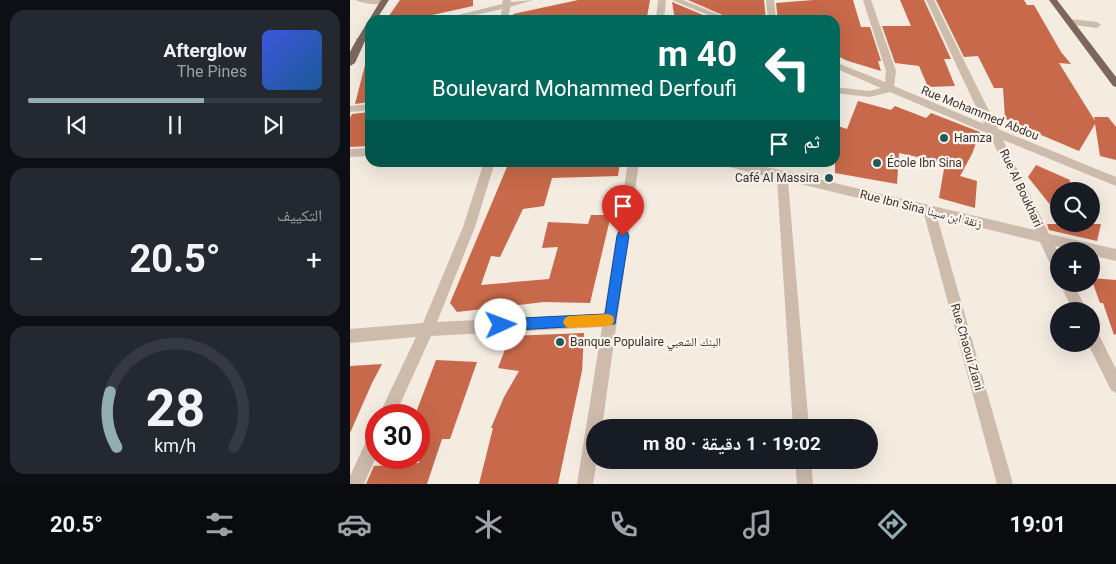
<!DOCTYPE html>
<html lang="ar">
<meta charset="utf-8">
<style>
:root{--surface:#171b24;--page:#242831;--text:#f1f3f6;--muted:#9ea1a6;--line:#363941;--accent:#92aeb2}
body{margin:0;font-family:Roboto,"Noto Naskh Arabic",sans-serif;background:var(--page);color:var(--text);direction:rtl;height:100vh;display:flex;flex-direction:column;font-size:19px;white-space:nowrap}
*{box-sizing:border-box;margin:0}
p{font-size:16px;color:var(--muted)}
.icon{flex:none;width:28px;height:28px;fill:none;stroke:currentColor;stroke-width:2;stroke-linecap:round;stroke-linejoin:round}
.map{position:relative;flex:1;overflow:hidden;direction:ltr}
.panel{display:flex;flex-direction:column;gap:10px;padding:10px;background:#0d0f14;width:350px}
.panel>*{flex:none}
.banner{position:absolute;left:15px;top:15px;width:475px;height:152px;border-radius:15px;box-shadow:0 5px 20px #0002;direction:rtl;background:#00695c;color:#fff;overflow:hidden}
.tools{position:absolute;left:700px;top:182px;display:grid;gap:10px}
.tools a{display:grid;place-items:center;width:50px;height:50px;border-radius:50%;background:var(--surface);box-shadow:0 5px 20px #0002;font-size:25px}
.speed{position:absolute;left:15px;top:404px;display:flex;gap:10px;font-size:25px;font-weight:700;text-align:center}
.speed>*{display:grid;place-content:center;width:65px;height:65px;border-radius:50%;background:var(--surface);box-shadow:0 5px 20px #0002;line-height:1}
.speed .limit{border:8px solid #d22;background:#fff;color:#111}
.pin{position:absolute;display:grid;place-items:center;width:42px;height:42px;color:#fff;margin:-51px -21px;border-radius:50% 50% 50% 0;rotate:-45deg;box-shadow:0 0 5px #0007}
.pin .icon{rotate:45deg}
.me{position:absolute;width:55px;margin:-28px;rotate:88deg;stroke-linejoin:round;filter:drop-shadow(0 0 4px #0008)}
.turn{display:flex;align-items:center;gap:18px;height:105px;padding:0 20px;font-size:22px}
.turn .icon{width:65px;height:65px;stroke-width:2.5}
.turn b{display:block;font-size:35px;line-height:42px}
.then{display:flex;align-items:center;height:48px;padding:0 20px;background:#0003;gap:10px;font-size:19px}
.big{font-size:38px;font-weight:700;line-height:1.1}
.panel .card{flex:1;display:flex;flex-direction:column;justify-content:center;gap:8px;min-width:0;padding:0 18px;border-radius:15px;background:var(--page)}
.panel .dial{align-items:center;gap:0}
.dial svg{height:130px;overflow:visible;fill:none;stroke:var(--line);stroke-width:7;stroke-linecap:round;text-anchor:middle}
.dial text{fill:var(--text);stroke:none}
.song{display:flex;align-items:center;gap:15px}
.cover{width:60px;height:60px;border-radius:8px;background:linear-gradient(135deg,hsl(230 70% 55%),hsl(210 70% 35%))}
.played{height:5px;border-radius:2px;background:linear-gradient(90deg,var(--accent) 60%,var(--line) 60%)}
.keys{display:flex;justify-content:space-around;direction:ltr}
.heat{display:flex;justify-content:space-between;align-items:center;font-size:28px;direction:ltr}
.trip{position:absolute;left:236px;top:419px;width:292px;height:50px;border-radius:25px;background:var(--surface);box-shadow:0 5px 20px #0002;font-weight:700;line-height:50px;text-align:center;direction:rtl}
.dock{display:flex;height:80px;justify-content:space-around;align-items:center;background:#090b0e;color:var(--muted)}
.dock .icon{width:35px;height:35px}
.dock .selected{color:var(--accent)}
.dock b{font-size:22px;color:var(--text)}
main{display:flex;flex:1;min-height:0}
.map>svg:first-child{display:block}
</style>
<main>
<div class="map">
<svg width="766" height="484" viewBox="0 0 766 484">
<rect width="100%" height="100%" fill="#f4ebe1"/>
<g fill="#c8694b">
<path d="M50,0h73v6l-63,14h-24z"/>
<path d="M228,0h72l-3,17h-49v3h-84l-1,-6z"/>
<path d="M338,0h76l2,20h-32z"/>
<path d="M463,0h40l8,27h9l11,34h-3l3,10 -33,-10 -13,-6v-35h-57l-2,-17z"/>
<path d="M550,0h24l27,59h-7l11,27 -27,1 -9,-21 -24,-3 -13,-37h29z"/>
<path d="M586,0h88l3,5h7l27,47 10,12 -12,-1 36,58 -1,-4h14l8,10v33l-16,-4 -5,-32 -16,27 -52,-22h-7l-15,-11 -2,-30h-9l-16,-32 -14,1z"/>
<path d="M322,2l43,18h-40z"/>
<path d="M15,65h5v37l-15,2z"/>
<path d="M508,101l33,9 4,-4 31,12 5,-5 49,19 -8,22 -12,22 17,5 -2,27 -36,-10 6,-35 -46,-10 -2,31 -62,-11v-48l12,4z"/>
<path d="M20,112v34l-20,1v-29l2,-4z"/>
<path d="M159,162h111l-2,14 -66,2 -8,28 -21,3 -23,48 -9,-1 -10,29 68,-6 9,-32 -16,1 6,-26 40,2 3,-9h20l-21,88 -46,-1 -87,10 -7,-9z"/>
<path d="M686,165l34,15 -1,11h-10v25l-31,-39z"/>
<path d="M697,224h54l-4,17 -48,-11z"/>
<path d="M741,278l25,2v54l-2,1 -11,-32h-3z"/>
<path d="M234,333l-2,38 -24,113h-79l14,-56h-2l13,-31 15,-26 -21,-3 12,-32z"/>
<path d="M86,360l41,2 -27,77h-8l-15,45h-61l8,-18 45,-3v-48h-4z"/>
<path d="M32,364l-10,19 -22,50v-67z"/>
</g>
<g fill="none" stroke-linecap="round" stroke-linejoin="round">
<g fill="#cdbbac" fill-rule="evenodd">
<path d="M6,0h29l2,2c-7,4 -24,2 -31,-2z"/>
<path d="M153,0h8v2l22,-2 -23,7 -2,13h-8l2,-11 -49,11h-15l64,-16z"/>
<path d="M308,0h8l-2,20h-8z"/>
<path d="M322,0h11l49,20h-12z"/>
<path d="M416,0h8l2,20h-8z"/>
<path d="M513,0h8l25,71 -2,15 90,38 -58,-124h8l64,129 118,48v9l-113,-46 46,94 67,15v12l-25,-6v-4h-13l-23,-5 4,8v20l-5,-2 -14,-30 -103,-25 76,267h-16l-73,-270 -136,-33 21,247h-16l-16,-249 -52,-13 -5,-4h25l290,68 -46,-96 -99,-42 -20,5 -35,-4v-6l35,4 11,-3 -46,-20v-6l50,20 1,-11z"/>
<path d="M720,19l27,3 4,3 -4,3 -30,-4v-4z"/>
<path d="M20,34v6l-11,2 -4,-3z"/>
<path d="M20,104v6l-20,2v-6z"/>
<path d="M20,148v8l-20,1v-8z"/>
<path d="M134,162h11l-20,65 -38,95 167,-8 24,-152h11l-37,266h-7v32h2l-4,24h-16l25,-157 -171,9 -36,79h-16l37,-78 -66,6v-14l73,-6 40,-96z"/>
<path d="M710,284h14l13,27h-14z"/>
<path d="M741,327l5,2 20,40v24l-5,-3 -23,-46h3z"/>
<path d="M26,431v26l-12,27h-14v-8l20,-43z"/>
<path d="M445,460h16l2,24h-16z"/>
</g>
<g fill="#7d675c" fill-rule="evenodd">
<path d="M31,0h8l-13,20h-6v10l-15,33 -5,3v-14l3,-6z"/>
<path d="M699,0h8l59,77v10l-3,-1z"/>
</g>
</g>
<path fill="#1a73e8" stroke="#114b97" d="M273,231l4,1 2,4 -14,88 -114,7 -5,-2 -2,-4 2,-4 5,-2 104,-5 12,-78 2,-4z"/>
<path fill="#f59e0b" d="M258,314l5,2 1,4 -1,4 -5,2 -39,2 -4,-2 -2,-4 2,-4 4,-2z"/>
<g fill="#1f5a5e" stroke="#fbf5ee" stroke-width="2">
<circle cx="594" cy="138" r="5"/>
<circle cx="527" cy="163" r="5"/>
<circle cx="479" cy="178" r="5"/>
<circle cx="210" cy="342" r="5"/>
</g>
<g text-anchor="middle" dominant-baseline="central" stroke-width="4.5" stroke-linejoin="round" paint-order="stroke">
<g font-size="12" fill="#3b302b" stroke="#fbf5ee">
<text transform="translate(630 113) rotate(22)">Rue Mohammed Abdou</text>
<text transform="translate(671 188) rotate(65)">Rue Al Boukhari</text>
<text transform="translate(571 209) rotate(14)">Rue Ibn Sina زنقة ابن سينا</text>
<text transform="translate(617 347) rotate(74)">Rue Chaoui Ziani</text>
</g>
<g font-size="12" fill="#3b302b" stroke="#fbf5ee" text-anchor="start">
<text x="604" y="138">Hamza</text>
<text x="537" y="163">École Ibn Sina</text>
<text x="469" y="178" text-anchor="end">Café Al Massira</text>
<text x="220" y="342">Banque Populaire البنك الشعبي</text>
</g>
</g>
</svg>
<div class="tools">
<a><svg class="icon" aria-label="search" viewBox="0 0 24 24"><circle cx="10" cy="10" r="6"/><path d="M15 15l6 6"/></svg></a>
<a>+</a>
<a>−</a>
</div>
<div class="speed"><div class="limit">30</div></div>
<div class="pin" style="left:273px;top:236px;background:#d93025"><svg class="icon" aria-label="arrive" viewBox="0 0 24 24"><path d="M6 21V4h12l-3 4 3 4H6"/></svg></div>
<svg class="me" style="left:151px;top:325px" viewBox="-20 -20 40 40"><circle r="19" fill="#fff"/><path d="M0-13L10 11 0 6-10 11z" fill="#1a73e8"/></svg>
<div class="trip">19:02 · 1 دقيقة · 80 m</div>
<div class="banner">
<div class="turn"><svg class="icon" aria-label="left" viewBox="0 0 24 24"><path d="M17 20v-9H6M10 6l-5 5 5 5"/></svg><div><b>40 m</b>Boulevard Mohammed Derfoufi</div></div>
<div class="then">ثم<svg class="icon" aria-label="arrive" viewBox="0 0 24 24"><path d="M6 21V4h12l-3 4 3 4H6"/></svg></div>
</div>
</div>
<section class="panel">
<div class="card">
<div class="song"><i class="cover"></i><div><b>Afterglow</b><p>The Pines</p></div></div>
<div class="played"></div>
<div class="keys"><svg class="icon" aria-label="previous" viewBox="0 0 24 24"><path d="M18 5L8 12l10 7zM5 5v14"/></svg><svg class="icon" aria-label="pause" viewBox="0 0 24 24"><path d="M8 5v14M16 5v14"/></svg><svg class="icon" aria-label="next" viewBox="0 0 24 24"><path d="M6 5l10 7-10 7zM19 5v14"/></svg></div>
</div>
<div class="card"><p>التكييف</p>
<div class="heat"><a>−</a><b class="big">20.5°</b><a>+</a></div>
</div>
<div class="card dial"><svg viewBox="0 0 100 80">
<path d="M14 69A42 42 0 1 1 86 69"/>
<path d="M14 69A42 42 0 0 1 10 35" stroke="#92aeb2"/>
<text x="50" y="56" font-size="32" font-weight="700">28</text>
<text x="50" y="72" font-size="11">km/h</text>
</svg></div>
</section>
</main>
<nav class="dock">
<b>19:01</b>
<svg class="icon selected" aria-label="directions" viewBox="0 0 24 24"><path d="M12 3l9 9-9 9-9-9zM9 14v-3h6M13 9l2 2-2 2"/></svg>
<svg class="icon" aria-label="music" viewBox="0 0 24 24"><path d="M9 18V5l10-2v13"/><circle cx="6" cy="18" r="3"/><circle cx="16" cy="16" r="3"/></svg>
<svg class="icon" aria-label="phone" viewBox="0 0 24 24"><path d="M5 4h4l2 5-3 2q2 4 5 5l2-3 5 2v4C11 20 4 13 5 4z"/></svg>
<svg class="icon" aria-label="climate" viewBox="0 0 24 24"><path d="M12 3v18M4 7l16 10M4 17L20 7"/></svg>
<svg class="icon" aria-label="car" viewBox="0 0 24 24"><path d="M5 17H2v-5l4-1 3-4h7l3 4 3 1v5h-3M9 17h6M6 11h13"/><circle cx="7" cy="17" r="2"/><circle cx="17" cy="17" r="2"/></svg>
<svg class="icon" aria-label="filters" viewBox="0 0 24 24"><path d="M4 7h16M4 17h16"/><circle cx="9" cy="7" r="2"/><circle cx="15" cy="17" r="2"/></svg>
<b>20.5°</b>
</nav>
